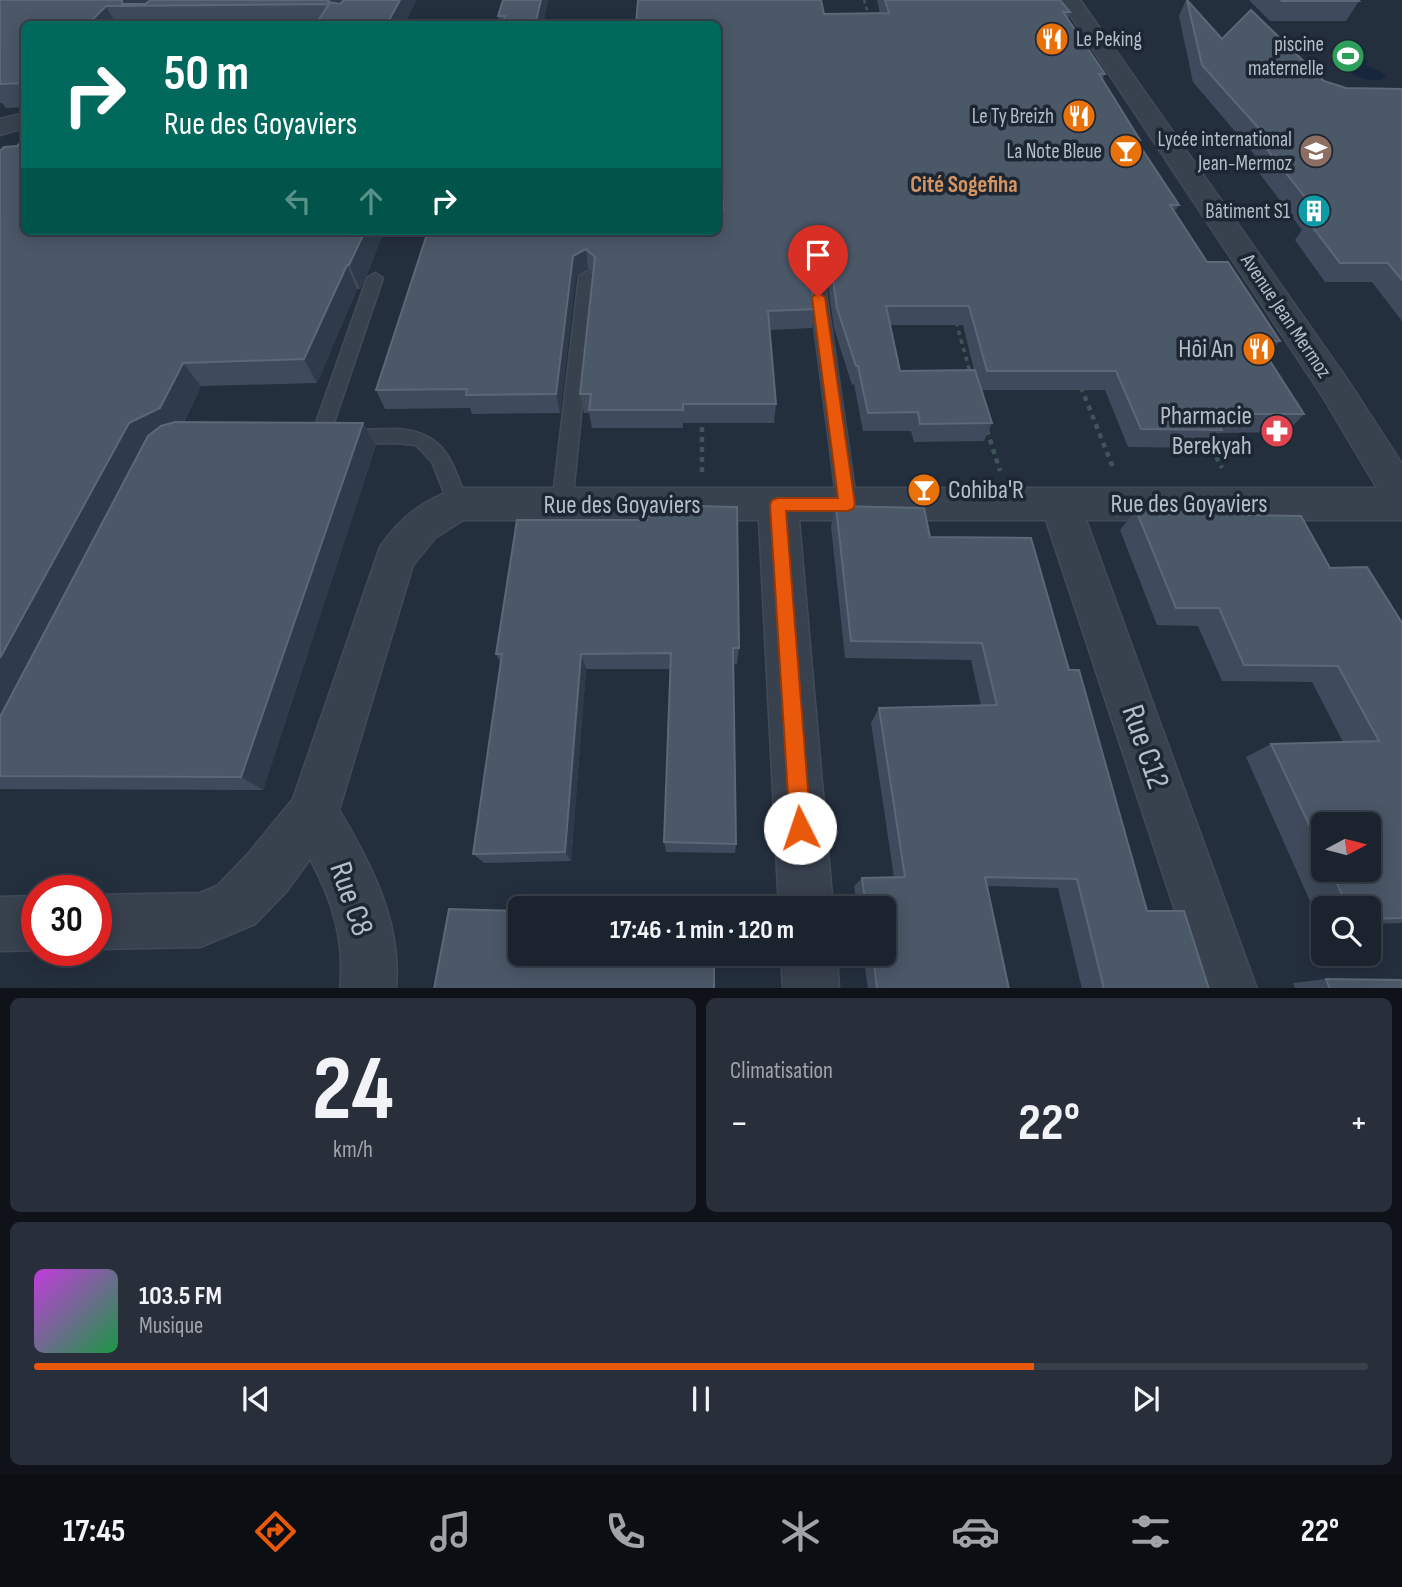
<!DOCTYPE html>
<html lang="fr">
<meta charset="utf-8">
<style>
:root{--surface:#1b232e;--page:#282f3a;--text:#f1f3f6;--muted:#a0a4aa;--line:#39404a;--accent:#ea580c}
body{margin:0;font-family:"Sofia Sans Condensed",sans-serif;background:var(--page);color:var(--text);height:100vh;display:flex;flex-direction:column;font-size:26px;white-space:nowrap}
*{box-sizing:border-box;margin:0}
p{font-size:23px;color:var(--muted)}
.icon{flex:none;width:38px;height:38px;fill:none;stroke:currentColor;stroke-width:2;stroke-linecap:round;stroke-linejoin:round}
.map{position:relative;height:988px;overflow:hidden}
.side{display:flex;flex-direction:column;gap:10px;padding:10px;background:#0f1319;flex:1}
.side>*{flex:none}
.hud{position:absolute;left:21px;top:21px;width:700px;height:214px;border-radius:10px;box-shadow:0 4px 18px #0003,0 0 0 2px var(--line);background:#00695c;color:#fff;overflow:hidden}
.needle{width:46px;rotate:83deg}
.fabs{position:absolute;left:1311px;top:812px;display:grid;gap:14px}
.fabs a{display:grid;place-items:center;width:70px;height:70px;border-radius:10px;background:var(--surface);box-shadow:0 4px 18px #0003,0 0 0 2px var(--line);font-size:35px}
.speed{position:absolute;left:21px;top:875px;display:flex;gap:14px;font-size:35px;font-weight:700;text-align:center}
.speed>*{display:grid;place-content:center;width:91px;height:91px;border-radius:50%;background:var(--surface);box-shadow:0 4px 18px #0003,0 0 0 2px var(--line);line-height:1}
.speed .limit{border:10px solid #d22;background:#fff;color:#111}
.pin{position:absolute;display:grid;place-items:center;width:60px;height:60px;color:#fff;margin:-72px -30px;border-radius:50% 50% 50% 0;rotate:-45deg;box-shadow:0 0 7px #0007}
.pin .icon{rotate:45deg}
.me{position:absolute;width:77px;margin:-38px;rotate:356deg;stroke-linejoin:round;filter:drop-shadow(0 0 5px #0008)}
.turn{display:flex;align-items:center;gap:24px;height:147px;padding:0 28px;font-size:32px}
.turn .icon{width:91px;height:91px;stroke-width:2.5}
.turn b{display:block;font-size:49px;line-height:60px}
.lanes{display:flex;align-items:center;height:66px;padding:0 28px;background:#0003;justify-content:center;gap:35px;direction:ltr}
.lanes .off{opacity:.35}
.big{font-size:52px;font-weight:700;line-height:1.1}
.side .card{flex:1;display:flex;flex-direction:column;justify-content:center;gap:10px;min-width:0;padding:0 24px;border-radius:10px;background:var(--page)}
.side .dial{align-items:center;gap:0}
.dial b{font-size:91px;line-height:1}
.song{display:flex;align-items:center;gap:21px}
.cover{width:84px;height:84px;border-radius:10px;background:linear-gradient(135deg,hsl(290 70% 55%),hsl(140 70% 35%))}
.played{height:7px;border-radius:4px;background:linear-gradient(90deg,var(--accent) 75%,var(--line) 75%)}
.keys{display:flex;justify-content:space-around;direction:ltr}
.heat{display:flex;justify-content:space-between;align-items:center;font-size:38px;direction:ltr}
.side .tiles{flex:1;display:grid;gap:10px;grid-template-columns:1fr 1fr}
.card:last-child{grid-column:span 2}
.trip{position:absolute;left:508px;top:896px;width:388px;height:70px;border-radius:10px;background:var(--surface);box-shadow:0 4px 18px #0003,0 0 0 2px var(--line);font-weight:700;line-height:70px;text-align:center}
.dock{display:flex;height:112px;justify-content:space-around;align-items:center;background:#0b0e12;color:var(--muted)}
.dock .icon{width:49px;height:49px}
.dock .active{color:var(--accent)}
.dock b{font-size:32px;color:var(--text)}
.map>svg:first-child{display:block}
</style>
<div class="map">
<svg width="1402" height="989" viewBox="0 0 1402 989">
<rect width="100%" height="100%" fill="#242f3e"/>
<path fill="#17263c" d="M1345,49l17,5 6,8 -4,2 22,11 -5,5c-13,0 -25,-1 -34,-11l12,-5 -26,-6 -2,-4z"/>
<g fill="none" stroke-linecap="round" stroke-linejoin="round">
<defs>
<g id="lane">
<path d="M815,266l8,5 34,233 -3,6 -7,2 -7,-2 -3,-6 -30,-233z"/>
<path d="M587,271l8,5 -23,229 -3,6 -7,2 -7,-2 -3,-6 27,-229z"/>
<path d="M375,273l8,5 -54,159 -3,5h-12l-3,-5 56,-159z"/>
<path d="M395,429c51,2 57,33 73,75l-3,6 -7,2 -7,-2 -19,-48 -16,-17 -21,-2 -48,1 -6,-2 -3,-5 3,-5 6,-2z"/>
</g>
<g id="street">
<path d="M1060,0h20l267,379 55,85v56h-316l171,469h-56l-155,-469h-247l34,388h-54l-20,-388h-296l-28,18 -22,27 -74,245c33,55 63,114 57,179h-56c5,-48 -7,-88 -30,-130l-24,33 -31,32 -36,15 -19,8 -104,2v-54l104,-2 17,-7 31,-32 45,-55 87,-252c20,-30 44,-47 78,-59h919l-54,-91z"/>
<path d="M24,113v15l-24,7v-16z"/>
<path d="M37,896v54l-37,1v-54z"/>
<path d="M781,954h56l2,35h-56z"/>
</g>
</defs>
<use href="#lane" stroke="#414a57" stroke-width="3"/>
<use href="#street" stroke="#414a57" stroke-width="3"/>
<path stroke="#3f5557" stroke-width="2.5" stroke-dasharray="3.5 3.5" stroke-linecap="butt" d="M864,0l6,19"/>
<path stroke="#3f5557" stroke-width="3.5" stroke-dasharray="4.5 4.5" stroke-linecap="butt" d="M956,322l14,50"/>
<g stroke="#3f5557" stroke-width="4.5" stroke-dasharray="5 5" stroke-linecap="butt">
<path d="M970,370l1,4"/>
<path d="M1081,387l33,83"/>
<path d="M702,417v55"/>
<path d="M987,430l13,41"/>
<path d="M1207,439l15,29"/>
</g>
<use href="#lane" fill="#38414e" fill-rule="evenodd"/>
<use href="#street" fill="#38414e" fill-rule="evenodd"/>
</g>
<g fill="#3f4b5c" fill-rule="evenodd">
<path d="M0,0h416l-11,24h-381v83l-18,1 -4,-5h-2z"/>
<path d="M548,0l-5,24h-44l-1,-8z"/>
<path d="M877,0h183l10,12 -2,7 37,55 -3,6 38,60 -2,4 41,61 -5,7 33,50 73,79 -13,16 37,57 -17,18 -68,1 -13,15 -78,-1 -23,-57h-123l10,33 -8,18 -70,1 -3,-11h-48l-9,-47 -2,1 -18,-57 -8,-57 -10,-7 -7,4 6,41 -3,19 -42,2 6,74 -2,19h-91v5h-91l-3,-15h-5l-4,-19 13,-121 -5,-4 -12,7 -16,137 -88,1 -2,-6 -85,1 -9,-19 52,-159 293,-21 -2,-47h-1v-139l106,-10 56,-1zM890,325h73l11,45 -74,1z"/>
<path d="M1186,0l36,39 102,42 22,7 56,1v232l-30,-39h-47l-30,-42 7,-10 -51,-68 4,-7 -62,-73 -14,-66z"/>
<path d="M1249,0h109l1,1 -13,20h-76z"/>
<path d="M17,146l367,85 -17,44 -7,14h-3l-40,94 -116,3 -17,36 179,1 13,22 -113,345 -263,-1v-638z"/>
<path d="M836,506l94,31 139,133 78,241 62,78h-127l-24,-101 -71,-2 22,103h-141l-5,-35h21v-46h-27l-3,-22 8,-8 32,-1 -23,-154 8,-15 102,-2 -10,-46 -126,-2 -14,-132z"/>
<path d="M1136,510l112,5 82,53 72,55v300l-34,1v-16h-45v18h-2l-75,-169 25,-13 72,-2 -31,-60 -90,-1 -24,-55 -41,-1 -37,-95zM1323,824l45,46h-45z"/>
<path d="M739,648l-2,16h-3l2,180 -1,9 -69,-1 -2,-10 7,-173h-85l-15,192 -87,2 -11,-9 28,-190 -5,-10z"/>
<path d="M1326,979l76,10h-107l-2,-6z"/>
</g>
<g fill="#2f3b4b">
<path d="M122,0h32l-5,6 -27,-2z"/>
<path d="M329,0h23l-16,24 -8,-22z"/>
<path d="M400,0h16l-11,24h-18z"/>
<path d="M541,0h7l-5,24h-8z"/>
<path d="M106,6l10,18h-28z"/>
<path d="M365,231h19l-17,44 -7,14 -11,-24z"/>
<path d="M819,244l-3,20 -12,7 3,-19z"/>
<path d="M586,249l2,20 -12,7 -16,137 -4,-19 17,-138z"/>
<path d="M347,265l10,24 -40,94 -13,-24z"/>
<path d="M183,363l18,23 -22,45 -179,305v-78l129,-235z"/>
<path d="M363,423l13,22 -113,345 -22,-13z"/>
<path d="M581,654l5,15 -15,192 -6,-9z"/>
</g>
<g fill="#4b5868" stroke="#5c6777" stroke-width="2">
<path d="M0,0h122v4h23l6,-4h178l-1,2 12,2 4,-4h56l-13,24h-71l13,-20 -223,2 -18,18h-64v59l-24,1z"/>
<path d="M503,0h38l-6,24h-33l3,-8h-7z"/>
<path d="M638,0h183l3,14 65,-1 -4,-13h175l10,12h-7l42,62h-6l41,66h-4l43,65h-9l37,57h21l52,79h-23l47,73h-91l9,16 -81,-1 -25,-58h-129l-18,-65h-83l14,65 75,-1 17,53 -72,1 -2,-12 -50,1 -10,-47h-2l-19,-58 -8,-57 -10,-7 -12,8 8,57 -47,2 8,93h-93v6h-94l2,-16h-11l15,-137 -9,-8 -13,7 -17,138 -90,1 1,-6 -91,1 52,-159h290v-22l5,1 -3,-66h-2v-120h-82z"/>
<path d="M1187,0l35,39 29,-29 73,71 22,7 56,1v191l-14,-17h-48l-32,-42h16l-62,-78h10l-70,-78z"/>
<path d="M1281,0h77l1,1h-77z"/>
<path d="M24,139v92h341l-16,34h-2l-43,94 -121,4 -23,45 -31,15 -129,235v-507l4,-4 13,-1z"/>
<path d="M175,422l188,1 -122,354 -241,-1v-59l148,-281 13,-10z"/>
<path d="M648,505l89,2 2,141h-6l3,196 -72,-2 7,-189 -90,1 -16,198 -92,2 29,-200h-6l21,-134h130z"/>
<path d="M836,506l88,2 6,29 101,1 38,132h10l68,241h37l25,78h-105l-27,-110 -92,-2 24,112h-132l-4,-35h11v-46h-18l-4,-30 43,-1 -26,-169 118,-3 -15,-62 -131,-2z"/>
<path d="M1136,510h110l2,5 53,1 29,52 37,-1 35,56v295l-34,1v-11h-19l-19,-38h38v-46h-45v30l-52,-110 108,-3 -41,-75 -94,-1 -25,-57h-43z"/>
<path d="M449,909l71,2v43h194v35h-280z"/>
<path d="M1326,979l76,1v9h-72z"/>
</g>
<path fill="#ea580c" stroke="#983908" stroke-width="2" d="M818,293l7,4 30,207 -2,5 -6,2h-61l25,317 -3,7 -8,3 -7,-3 -3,-7 -20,-323 2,-5 6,-2h60l-26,-201z"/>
<defs>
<symbol id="restaurant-disc" viewBox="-11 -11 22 22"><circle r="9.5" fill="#e8710a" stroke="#1d2633"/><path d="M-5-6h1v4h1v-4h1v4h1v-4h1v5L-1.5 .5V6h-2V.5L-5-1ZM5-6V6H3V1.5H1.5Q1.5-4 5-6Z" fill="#fff"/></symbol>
<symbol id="stadium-disc" viewBox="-11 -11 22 22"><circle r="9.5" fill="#2e9e5b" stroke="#1d2633"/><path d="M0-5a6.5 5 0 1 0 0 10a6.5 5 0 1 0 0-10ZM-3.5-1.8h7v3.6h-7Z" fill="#fff"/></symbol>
<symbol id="bar-disc" viewBox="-11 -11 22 22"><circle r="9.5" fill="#e8710a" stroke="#1d2633"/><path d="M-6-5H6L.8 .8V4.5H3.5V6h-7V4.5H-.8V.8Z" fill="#fff"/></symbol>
<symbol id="school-disc" viewBox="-11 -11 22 22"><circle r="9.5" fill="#8d6e63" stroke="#1d2633"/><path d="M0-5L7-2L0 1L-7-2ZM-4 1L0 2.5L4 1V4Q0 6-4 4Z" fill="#fff"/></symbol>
<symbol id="building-disc" viewBox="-11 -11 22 22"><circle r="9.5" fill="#0f9aa8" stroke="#1d2633"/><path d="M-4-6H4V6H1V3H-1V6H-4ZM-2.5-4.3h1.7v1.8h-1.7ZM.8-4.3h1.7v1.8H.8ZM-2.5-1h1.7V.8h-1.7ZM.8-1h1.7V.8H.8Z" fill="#fff"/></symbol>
<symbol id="pharmacy-disc" viewBox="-11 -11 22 22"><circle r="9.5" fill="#e0444e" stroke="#1d2633"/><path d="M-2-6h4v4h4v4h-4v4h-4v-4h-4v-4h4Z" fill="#fff"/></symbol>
</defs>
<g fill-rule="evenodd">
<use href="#restaurant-disc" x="1033" y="20" width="38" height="38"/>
<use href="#stadium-disc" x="1329" y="37" width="38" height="38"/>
<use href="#restaurant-disc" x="1060" y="97" width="38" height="38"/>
<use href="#bar-disc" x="1107" y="132" width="38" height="38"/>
<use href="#school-disc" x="1297" y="132" width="38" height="38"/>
<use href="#building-disc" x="1295" y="192" width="38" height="38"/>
<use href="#restaurant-disc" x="1240" y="330" width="38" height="38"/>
<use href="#pharmacy-disc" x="1258" y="412" width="38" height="38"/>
<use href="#bar-disc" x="905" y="471" width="38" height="38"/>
</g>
<g text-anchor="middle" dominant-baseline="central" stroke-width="7" stroke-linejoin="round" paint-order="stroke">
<g font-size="21" fill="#b4bcc9" stroke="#1d2633" text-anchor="end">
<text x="1076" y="39" text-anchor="start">Le Peking</text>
<text x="1324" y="44">piscine<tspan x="1324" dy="24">maternelle</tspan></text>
<text x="1054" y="116">Le Ty Breizh</text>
<text x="1292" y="139">Lycée international<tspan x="1292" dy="24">Jean-Mermoz</tspan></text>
<text x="1102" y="151">La Note Bleue</text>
<text x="1290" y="211">Bâtiment S1</text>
</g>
<g font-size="21" fill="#b4bcc9" stroke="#1d2633">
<text transform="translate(1286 316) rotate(56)">Avenue Jean Mermoz</text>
</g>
<g font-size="23" font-weight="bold" fill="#d59563" stroke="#1d2633">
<text x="964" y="185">Cité Sogefiha</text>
</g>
<g font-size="26" fill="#b4bcc9" stroke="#1d2633" text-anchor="end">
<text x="1234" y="349">Hôi An</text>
<text x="1252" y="416">Pharmacie<tspan x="1252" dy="30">Berekyah</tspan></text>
<text x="948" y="490" text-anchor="start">Cohiba'R</text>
</g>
<g font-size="26" fill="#b4bcc9" stroke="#1d2633">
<text x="1189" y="504">Rue des Goyaviers</text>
<text x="622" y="505">Rue des Goyaviers</text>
</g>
<g font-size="32" fill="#b4bcc9" stroke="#1d2633">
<text transform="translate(1145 747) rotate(71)">Rue C12</text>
<text transform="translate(351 899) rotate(71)">Rue C8</text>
</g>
</g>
</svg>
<div class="fabs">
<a><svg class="needle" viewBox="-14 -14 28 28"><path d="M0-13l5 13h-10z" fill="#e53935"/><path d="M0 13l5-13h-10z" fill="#a0a4aa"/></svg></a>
<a><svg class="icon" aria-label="search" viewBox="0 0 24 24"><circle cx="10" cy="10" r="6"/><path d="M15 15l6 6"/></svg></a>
</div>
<div class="speed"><div class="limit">30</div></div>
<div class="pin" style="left:818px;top:297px;background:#d93025"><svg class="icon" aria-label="arrive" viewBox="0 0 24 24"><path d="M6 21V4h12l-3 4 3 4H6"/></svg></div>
<svg class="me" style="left:800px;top:828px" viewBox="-20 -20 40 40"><circle r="19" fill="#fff"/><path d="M0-13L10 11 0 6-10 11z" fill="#ea580c"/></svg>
<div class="trip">17:46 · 1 min · 120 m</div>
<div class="hud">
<div class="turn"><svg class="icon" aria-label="right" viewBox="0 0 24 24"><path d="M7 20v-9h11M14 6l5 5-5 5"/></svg><div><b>50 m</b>Rue des Goyaviers</div></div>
<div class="lanes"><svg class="icon off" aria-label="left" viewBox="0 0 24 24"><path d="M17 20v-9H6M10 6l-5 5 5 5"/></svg><svg class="icon off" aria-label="ahead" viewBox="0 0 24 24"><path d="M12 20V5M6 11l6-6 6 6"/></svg><svg class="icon" aria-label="right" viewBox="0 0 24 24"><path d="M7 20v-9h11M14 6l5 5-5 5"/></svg></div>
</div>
</div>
<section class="side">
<div class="tiles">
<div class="card dial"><b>24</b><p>km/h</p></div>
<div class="card"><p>Climatisation</p>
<div class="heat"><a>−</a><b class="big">22°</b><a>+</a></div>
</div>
<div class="card">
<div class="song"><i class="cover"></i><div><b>103.5 FM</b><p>Musique</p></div></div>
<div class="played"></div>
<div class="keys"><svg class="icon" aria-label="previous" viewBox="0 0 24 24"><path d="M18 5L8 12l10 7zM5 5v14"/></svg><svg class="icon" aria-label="pause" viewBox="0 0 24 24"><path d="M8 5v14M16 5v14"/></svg><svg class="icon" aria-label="next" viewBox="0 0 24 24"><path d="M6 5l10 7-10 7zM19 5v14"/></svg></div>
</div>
</div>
</section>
<nav class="dock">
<b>17:45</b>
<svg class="icon active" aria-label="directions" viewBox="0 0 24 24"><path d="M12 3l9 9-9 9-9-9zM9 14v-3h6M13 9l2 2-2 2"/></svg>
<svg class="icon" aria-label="music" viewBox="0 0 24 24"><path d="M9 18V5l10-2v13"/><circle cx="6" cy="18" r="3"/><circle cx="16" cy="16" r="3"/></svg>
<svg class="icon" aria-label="phone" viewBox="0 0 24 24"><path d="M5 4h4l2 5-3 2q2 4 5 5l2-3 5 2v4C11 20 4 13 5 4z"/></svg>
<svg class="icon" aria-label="climate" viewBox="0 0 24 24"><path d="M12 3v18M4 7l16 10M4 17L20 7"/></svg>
<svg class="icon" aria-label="car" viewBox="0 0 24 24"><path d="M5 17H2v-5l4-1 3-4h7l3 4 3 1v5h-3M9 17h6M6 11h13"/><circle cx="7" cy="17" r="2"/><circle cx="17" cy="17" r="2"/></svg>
<svg class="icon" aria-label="filters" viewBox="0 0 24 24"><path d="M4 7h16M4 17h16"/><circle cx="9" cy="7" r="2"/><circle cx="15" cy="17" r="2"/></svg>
<b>22°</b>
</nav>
